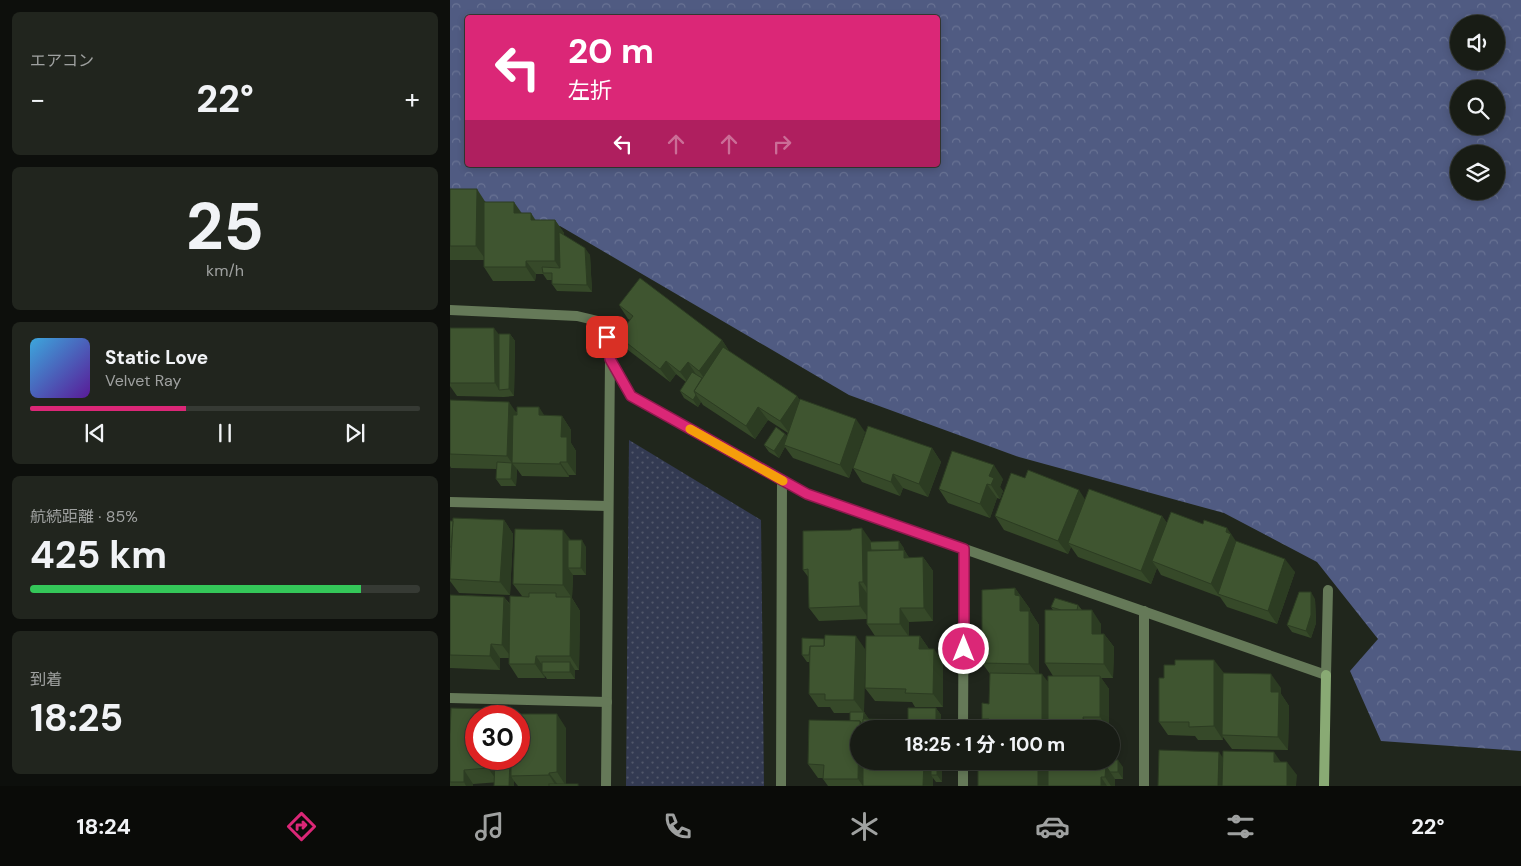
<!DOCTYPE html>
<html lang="ja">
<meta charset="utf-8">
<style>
:root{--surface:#181c15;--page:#21251e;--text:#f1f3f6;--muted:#9fa1a0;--line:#363a34;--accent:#db2777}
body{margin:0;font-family:"DM Sans","Noto Sans JP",sans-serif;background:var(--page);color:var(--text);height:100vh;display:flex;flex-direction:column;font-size:19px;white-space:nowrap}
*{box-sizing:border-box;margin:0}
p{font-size:16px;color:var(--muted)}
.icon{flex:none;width:28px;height:28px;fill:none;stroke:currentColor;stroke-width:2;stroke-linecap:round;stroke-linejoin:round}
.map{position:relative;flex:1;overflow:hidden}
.drawer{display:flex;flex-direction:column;gap:12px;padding:12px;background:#0d0f0c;width:450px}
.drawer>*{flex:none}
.guide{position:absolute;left:15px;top:15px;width:475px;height:152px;border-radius:5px;box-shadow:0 2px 8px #0003,0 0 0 1px var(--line);background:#db2777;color:#fff;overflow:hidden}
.buttons{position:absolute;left:1000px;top:15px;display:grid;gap:10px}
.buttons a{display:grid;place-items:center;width:55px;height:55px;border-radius:50%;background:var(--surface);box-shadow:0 2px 8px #0003,0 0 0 1px var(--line);font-size:25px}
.speed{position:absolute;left:15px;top:705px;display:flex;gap:10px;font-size:25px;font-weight:700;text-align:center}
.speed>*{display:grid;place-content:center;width:65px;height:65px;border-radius:50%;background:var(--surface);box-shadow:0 2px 8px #0003,0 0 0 1px var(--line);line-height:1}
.speed .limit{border:8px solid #d22;background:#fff;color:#111}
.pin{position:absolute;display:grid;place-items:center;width:42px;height:42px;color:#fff;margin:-21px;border-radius:10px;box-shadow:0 2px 8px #0006}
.me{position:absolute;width:55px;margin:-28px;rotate:0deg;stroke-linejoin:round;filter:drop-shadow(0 0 4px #0008)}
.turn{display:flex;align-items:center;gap:18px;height:105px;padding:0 20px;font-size:22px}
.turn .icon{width:65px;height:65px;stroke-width:2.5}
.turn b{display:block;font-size:35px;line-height:42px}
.lanes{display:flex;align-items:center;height:48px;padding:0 20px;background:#0003;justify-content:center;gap:25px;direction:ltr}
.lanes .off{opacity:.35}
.big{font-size:38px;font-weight:700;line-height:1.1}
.drawer .card{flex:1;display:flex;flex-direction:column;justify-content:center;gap:8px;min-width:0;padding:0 18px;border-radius:8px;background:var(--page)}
.drawer .dial{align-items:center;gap:0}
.dial b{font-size:65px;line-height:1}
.song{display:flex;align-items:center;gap:15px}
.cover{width:60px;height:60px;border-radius:8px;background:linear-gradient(135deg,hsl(200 70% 55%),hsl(270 70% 35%))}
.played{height:5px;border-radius:2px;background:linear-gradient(90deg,var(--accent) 40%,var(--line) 40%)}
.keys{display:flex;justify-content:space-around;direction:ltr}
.heat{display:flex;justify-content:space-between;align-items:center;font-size:28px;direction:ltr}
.charge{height:8px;border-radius:4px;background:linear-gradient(90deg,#34c759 85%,var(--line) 0)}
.trip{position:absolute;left:400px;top:720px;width:270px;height:50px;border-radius:25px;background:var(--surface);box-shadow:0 2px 8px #0003,0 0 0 1px var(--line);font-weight:700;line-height:50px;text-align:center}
.tab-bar{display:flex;height:80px;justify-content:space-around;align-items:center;background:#0a0b08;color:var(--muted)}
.tab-bar .icon{width:35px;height:35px}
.tab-bar .selected{color:var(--accent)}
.tab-bar b{font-size:22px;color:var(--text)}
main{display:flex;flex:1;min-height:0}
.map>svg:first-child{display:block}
</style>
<main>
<section class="drawer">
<div class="card"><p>エアコン</p>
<div class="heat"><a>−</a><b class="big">22°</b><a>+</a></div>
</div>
<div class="card dial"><b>25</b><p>km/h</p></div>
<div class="card">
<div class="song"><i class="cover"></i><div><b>Static Love</b><p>Velvet Ray</p></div></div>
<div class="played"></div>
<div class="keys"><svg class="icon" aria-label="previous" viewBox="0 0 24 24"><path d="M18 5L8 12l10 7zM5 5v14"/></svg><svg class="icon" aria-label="pause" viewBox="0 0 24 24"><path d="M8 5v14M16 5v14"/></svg><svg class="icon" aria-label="next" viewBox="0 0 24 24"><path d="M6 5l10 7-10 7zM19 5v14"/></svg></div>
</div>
<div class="card"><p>航続距離 · 85%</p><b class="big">425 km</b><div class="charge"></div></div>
<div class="card"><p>到着</p><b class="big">18:25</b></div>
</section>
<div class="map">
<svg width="1071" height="786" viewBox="0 0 1071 786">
<defs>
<pattern id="forest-crowns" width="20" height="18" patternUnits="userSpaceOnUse" patternTransform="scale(1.25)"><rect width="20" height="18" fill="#505b82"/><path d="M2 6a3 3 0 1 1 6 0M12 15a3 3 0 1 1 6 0" fill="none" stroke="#697394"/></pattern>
<pattern id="garden-dots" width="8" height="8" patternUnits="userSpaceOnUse" patternTransform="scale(1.25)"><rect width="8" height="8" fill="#333a52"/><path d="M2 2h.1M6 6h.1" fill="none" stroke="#51576b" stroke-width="1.8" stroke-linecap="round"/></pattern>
</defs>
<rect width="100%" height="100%" fill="#20261c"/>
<path fill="url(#forest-crowns)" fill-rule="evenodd" d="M0,0h1071v751l-140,-10 -31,-70 28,-32 -61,-77 -93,-49 -205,-56 -170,-62 -289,-169 -110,-16zM18,18h470v147h-470zM1009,24h37v37h-37zM1009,89h37v37h-37zM1009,154h37v37h-37z"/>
<path fill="url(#garden-dots)" d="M179,440l132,80 3,266h-138z"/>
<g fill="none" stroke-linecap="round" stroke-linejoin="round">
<g stroke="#657958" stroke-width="10">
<path d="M0,310l127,6 21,5 9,16 3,22 -4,427"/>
<path d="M160,359l21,37 176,98 519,181 2,-85"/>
<path d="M0,502l158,4"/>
<path d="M0,698l157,4"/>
<path d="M513,729l1,-180"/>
<path d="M331,786l1,-306"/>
<path d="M513,786v-25"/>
<path d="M694,786v-175"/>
</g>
<path stroke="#89aa74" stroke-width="10" d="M874,786l2,-111"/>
</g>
<g fill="#364929">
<path d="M0,189l36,13 35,11 14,7h20l9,13v2l26,20 2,37 -35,-1 -5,-7v-4h-5l-4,-6h-7l-1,7h-42l-9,-14v-7h-34z"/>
<path d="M169,305l103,35 7,11 68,45 2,4 66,32 -16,46 -56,-20 -8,-11 -6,11 -10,-6 -5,-7 21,-11 2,2 1,-3 -20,-13 -13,19 -52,-34 -2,-3 -3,5 -14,-9 -4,-7 6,-9 -10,-8 -6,8 -42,-32 -10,-14 12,-16 -2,-1z"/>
<path d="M0,328l49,6h11l5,7 -1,55 -10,1 -47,-1 -7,-10z"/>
<path d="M0,400l67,12 28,3 17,1 9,14v13l5,8v24h-7v2l-47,-1 -5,-7 -1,17h-15l-5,-7v-10l-45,-1 -1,-2z"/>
<path d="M482,448l9,14 -13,35 -25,-9 -3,8 -38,-14 -9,-14z"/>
<path d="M553,479l-3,8 3,4 -3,8 -3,-1 -7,20 -42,-15 -9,-14z"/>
<path d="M635,499l77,17 5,7 69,19 59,30 -18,52 -50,-17 -7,-10 -59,-22 -4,-7 -6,16 -73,-27 -7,-10 -3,7 -64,-24 -9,-14z"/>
<path d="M54,520l9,14 -3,61 -51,-2 -9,-12v-60z"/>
<path d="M121,540l15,7v28h-13l-1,23 8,13 -1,59h-4v9h-28l-2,-3v2h-27l-9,-14v-6h-9v12l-50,-2v-73l54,2 6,7 12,-8 -9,-12z"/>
<path d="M421,541v1l28,-1 10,17 14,-1 10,14v50l-24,1v14h11l9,13 14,13v45h-28l-3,-5 -37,-1 -10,-13 10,-52 -8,-12v-5l-48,2 -10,-13v-30l-6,-8z"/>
<path d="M565,588l15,21v2l9,14v49l9,8 5,-6 -8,-13 8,-53 -2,-3 27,-2 4,5 19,14v10h3l10,13 -1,31h-12l8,11v40h-120l-7,-10 7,-15 1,-30 -8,-11z"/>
<path d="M865,599l1,24 -5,15 -19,-6 -5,-7z"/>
<path d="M415,649l-1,63 5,8h39l28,-12 5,7v14h-82l83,38v15h-6l-3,-4v8h-105l-5,-7v-1h-5l-10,-14 42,-43v-8h-16l-4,-6h-12l-9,-13v-32h-2l-5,-7z"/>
<path d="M773,673l58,15v6l8,12 -1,44 -56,-1 -9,-12v3h-25l-3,-4 -27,-1 -9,-13z"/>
<path d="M35,709l4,6 -13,44 90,-31v56l14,2h-62l-4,-5 -41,3v2h-23v-52z"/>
<path d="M598,766l75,1v12h-8v7h-137l4,-16 -1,-2z"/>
</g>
<g fill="#2c3c22">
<path d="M27,189l9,14v57l-10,-14z"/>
<path d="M64,202l9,13 -9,-2z"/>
<path d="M81,213l9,14 -9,-7z"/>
<path d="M105,220l9,13v42l-9,-14z"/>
<path d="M135,248l5,7 2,37 -5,-7z"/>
<path d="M76,261l10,13 -1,7 -9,-14z"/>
<path d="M44,328l10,13 -5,49 -4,-7z"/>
<path d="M60,334l5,7 -1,55 -5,-7z"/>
<path d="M272,340l9,14 -25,27 -7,-10z"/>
<path d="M216,361l10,13 -6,8 -10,-13z"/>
<path d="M238,362l9,14 -7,9 -10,-13z"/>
<path d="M246,395l5,7 -3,5 -5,-7z"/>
<path d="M347,396l9,13 -16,25 -10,-13z"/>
<path d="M59,402l9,13 -6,48 5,6 -1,17 -5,-7 1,-16 -5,-7z"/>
<path d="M89,407l9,14 -9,-6z"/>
<path d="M308,407l10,13 -13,19 -9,-13z"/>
<path d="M112,416l9,14v13l5,8v24l-9,-13 -6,-25z"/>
<path d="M406,419l9,13 -16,46 -9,-13z"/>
<path d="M335,434l5,7 -6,4 1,2 -6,11 -5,-7z"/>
<path d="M482,448l9,14 -13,35 -9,-13z"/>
<path d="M110,462l9,13v2l-9,-13z"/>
<path d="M544,465l9,14 -3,8 3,4 -3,8 -9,-14 -2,-9z"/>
<path d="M443,474l10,14 -3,8 -9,-14z"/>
<path d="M537,484l10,14 -7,20 -10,-14z"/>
<path d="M629,490l9,14 -20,39 3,4 -3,7 -10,-13z"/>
<path d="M712,516l9,13 -19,32 5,7 -6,16 -10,-13z"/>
<path d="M54,520l9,14 -3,61 -10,-13z"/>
<path d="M412,528l9,13 1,54 -9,-13z"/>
<path d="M777,528l13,19 -22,47 -7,-10z"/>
<path d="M113,530l10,13 -5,25 5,7 -1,23 -9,-13z"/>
<path d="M132,540l4,7v28l-5,-7z"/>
<path d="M449,541l5,7v7v-5l9,13v8l-14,-18z"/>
<path d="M473,557l10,14v50l-9,-13z"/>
<path d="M835,559l10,13 -18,52 -9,-13z"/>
<path d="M409,582l9,13 1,24 -9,-13z"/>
<path d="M565,588l15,21v2l9,14v52l-10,-13 -9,-53 -5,-16z"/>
<path d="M861,592l4,7 1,24 -5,15 -5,-7z"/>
<path d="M54,597l10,14 -2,47 -10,-13z"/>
<path d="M121,597l9,14 -1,59 -9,-14z"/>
<path d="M450,608l9,14v15l-9,-13z"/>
<path d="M642,610l9,14v24l-9,-14z"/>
<path d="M654,634l10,13 -1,31 -9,-14z"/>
<path d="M406,636l9,13 -1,64 -10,-13z"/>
<path d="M470,636l9,13h-10z"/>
<path d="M41,644l9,14v12l-10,-14z"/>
<path d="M484,649l9,13v45l-10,-13z"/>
<path d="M86,656l9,13 -3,3 3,4v2l-10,-14z"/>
<path d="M764,660l10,13 -2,62 1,2v3l-9,-14z"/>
<path d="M120,662l5,8v9l-5,-7z"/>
<path d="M592,674l10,13 -1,42h-9z"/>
<path d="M821,674l10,14v6l8,12 -1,44 -10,-13 -7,-45z"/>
<path d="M650,676l9,13v40h-1l-8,-12z"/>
<path d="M486,708l5,7v14h-1l-4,-6z"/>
<path d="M35,709l5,7 -5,-1z"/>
<path d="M414,712l5,7v10l-5,-5z"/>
<path d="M107,714l9,14v58l-9,-14z"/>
<path d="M633,717l8,12h-7z"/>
<path d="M468,720l6,9h-6z"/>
<path d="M410,721l5,8h-5z"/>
<path d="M769,752l9,13v21h-10z"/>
<path d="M824,752l9,13 -9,-3z"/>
<path d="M39,759h9v23l-10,-14z"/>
<path d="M60,759h5l-4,17 3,5v5h-5z"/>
<path d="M668,760l5,7v12l-5,-7z"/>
<path d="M409,761h10l-6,25 -5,-7z"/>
<path d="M474,761h9l-2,14 2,3v8h-10z"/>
<path d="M487,761l5,6v15l-5,-7z"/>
<path d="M588,761h7l3,5v20h-10z"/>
<path d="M638,761h6l-1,10 -5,-6z"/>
<path d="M837,762l10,13 -1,11h-9z"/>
<path d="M656,766l9,13v7h-4l-6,-9z"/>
<path d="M14,770l9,14v2h-7l-2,-4z"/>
<path d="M99,773l10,13h-3l-7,-11z"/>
<path d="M651,777l6,9h-6z"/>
</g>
<g fill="#3f5530" stroke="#2c3c22">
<path d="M0,189h27l-1,57h-26z"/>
<path d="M34,202h30v11h17v7h24v41h-29v6h-42z"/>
<path d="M109,232l26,16 2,37 -35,-1v-11h-9l-1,-6 18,1z"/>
<path d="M190,278l82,62 -23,31 -11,-9 -8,10 -14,-11 -6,8 -42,-33 15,-20 -14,-11z"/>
<path d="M0,328h44l1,55h-45z"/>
<path d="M49,334h11l-1,55 -10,1z"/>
<path d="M273,347l74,49 -17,25 -22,-14 -12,19 -52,-35z"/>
<path d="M242,372l10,6 -8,13 2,4 -3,5 -13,-9z"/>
<path d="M350,399l56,20 -16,46 -56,-20z"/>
<path d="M0,400l59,2 -2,54 -57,-2z"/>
<path d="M67,407h22v8l23,1 -1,21h6v25h-7v2l-48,-1 1,-48h4z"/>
<path d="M418,426l64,22 -13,36 -26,-10 -2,8 -38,-14z"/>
<path d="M326,427l9,7 -11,17 -10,-6z"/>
<path d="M502,451l42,14 -5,11 5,2 -3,7 -4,-1 -7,20 -41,-15z"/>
<path d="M47,462l15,1 -1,16h-15z"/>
<path d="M578,470l51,20 -21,51 -63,-25 16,-43 14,5z"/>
<path d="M639,489l73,27 -21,55 -73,-28z"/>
<path d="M721,512l32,12 1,-4 23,8 -1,4 5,2 -20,50 -59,-23z"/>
<path d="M3,518l51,2 -4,62 -50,-3z"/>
<path d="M0,521h3l-2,26h-1z"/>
<path d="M412,528l1,54h-4l1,24 -51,2 -1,-39 -5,1v-39l48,-1 1,-1z"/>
<path d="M65,529l48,1v55l-50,-1z"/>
<path d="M118,540h14l-1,28h-13z"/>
<path d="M449,541v9h-28l-1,-8z"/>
<path d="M786,541l49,18 -17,52 -50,-17z"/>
<path d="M454,550v8l19,-1 1,51h-24v16h-33v-73z"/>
<path d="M565,588v7l5,1v15h9v53l-47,-1v-73z"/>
<path d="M849,592h12v23l-5,16 -19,-6z"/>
<path d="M79,593h27v4h15l-1,59h-34l-1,8h-26l1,-68 19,1z"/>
<path d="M0,595l54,2 -2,48 -11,-1 -1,12 -40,-1z"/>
<path d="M605,598l23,7 -1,5h-16l-10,-3z"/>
<path d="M595,610h47v24h12v30l-59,-1z"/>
<path d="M375,635l31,1 -2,64h-29v-6h-16l1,-48h14z"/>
<path d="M416,636h54l-1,13h15l-1,45 -28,-1 1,-4 -41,-1z"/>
<path d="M352,638l22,1v7h-14l-1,9h-7z"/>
<path d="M725,660h39v66l-25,1v-5h-30v-44h5v-13h11z"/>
<rect x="92" y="662" width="28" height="10"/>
<path d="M540,673l52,1v55h-53v-10h-7v-16l7,1z"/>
<path d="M773,673l48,1v18h8l-1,45 -56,-2z"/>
<path d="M598,676h52v41h-17l1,12h-36z"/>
<path d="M1,708l34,1v6h5v1h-14v43h13l-1,9 -24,2v12h-14v-48z"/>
<path d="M458,708h28v15h-16l-2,-3h-10z"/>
<path d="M400,712h14l-1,12h-1l-2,-3h-10z"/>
<path d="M61,714h46v58l-8,1v2l-38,1v-17h8v-43h-8z"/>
<path d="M413,719l55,1v9h-55z"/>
<path d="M359,720l51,1v8h-1l-1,50h-35l1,-14 -16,-1z"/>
<path d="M709,750l60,2 -1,34h-60z"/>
<path d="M773,751l51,1v10h13v24h-65z"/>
<path d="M45,759h15l-1,27h-15z"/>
<path d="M661,760h7v12h-8l-4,-6 -13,-1v-4h18z"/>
<path d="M413,761h61l-1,25h-60z"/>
<rect x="481" y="761" width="6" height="14"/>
<rect x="531" y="761" width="2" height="7"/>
<path d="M533,761h55v25h-60v-17l5,1z"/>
<path d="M598,761h40v4l18,1 -1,11h-4v9h-53z"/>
<rect x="99" y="784" width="29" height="2"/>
</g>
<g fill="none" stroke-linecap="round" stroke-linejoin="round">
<defs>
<path id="route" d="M157,337l3,22 21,37 176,98 157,55v100"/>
</defs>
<use href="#route" stroke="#8e194d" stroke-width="12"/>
<use href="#route" stroke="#db2777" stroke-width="9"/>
<path stroke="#f59e0b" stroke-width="9" d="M240,429l93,52"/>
</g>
</svg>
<div class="buttons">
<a><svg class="icon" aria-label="sound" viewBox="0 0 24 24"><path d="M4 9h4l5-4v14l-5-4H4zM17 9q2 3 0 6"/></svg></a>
<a><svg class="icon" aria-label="search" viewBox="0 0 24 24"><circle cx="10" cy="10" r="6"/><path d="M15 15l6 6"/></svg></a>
<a><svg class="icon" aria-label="layers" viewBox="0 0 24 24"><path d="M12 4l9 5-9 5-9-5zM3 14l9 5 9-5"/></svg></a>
</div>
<div class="speed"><div class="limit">30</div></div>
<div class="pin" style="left:157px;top:337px;background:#d93025"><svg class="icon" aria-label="arrive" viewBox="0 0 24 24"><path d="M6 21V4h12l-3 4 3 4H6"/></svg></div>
<svg class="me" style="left:514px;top:649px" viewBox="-20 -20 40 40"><circle r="17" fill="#db2777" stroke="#fff" stroke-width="3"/><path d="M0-11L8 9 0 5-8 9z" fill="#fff"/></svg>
<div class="trip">18:25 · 1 分 · 100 m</div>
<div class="guide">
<div class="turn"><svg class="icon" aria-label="left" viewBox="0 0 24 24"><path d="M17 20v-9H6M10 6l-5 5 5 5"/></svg><div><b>20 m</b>左折</div></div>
<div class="lanes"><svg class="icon" aria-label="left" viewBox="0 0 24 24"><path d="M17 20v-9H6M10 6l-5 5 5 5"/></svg><svg class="icon off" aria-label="ahead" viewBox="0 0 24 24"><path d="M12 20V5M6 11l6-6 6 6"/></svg><svg class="icon off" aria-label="ahead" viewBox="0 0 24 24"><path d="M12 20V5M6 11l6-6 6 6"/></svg><svg class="icon off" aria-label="right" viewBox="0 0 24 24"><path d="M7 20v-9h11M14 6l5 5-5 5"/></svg></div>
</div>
</div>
</main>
<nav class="tab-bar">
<b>18:24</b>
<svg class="icon selected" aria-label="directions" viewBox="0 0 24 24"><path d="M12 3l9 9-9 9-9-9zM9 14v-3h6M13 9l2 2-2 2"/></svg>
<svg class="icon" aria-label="music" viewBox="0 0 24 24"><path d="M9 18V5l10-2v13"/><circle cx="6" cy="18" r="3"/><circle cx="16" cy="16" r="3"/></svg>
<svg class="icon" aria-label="phone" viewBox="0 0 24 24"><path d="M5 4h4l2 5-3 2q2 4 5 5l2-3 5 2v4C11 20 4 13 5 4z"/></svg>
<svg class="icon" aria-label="climate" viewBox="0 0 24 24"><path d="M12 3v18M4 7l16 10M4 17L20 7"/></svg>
<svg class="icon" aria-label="car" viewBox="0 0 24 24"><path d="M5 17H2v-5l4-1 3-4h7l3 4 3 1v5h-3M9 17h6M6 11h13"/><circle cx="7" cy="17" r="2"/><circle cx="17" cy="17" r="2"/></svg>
<svg class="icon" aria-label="filters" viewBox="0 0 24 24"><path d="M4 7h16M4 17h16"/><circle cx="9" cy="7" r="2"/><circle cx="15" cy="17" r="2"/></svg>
<b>22°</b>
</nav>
